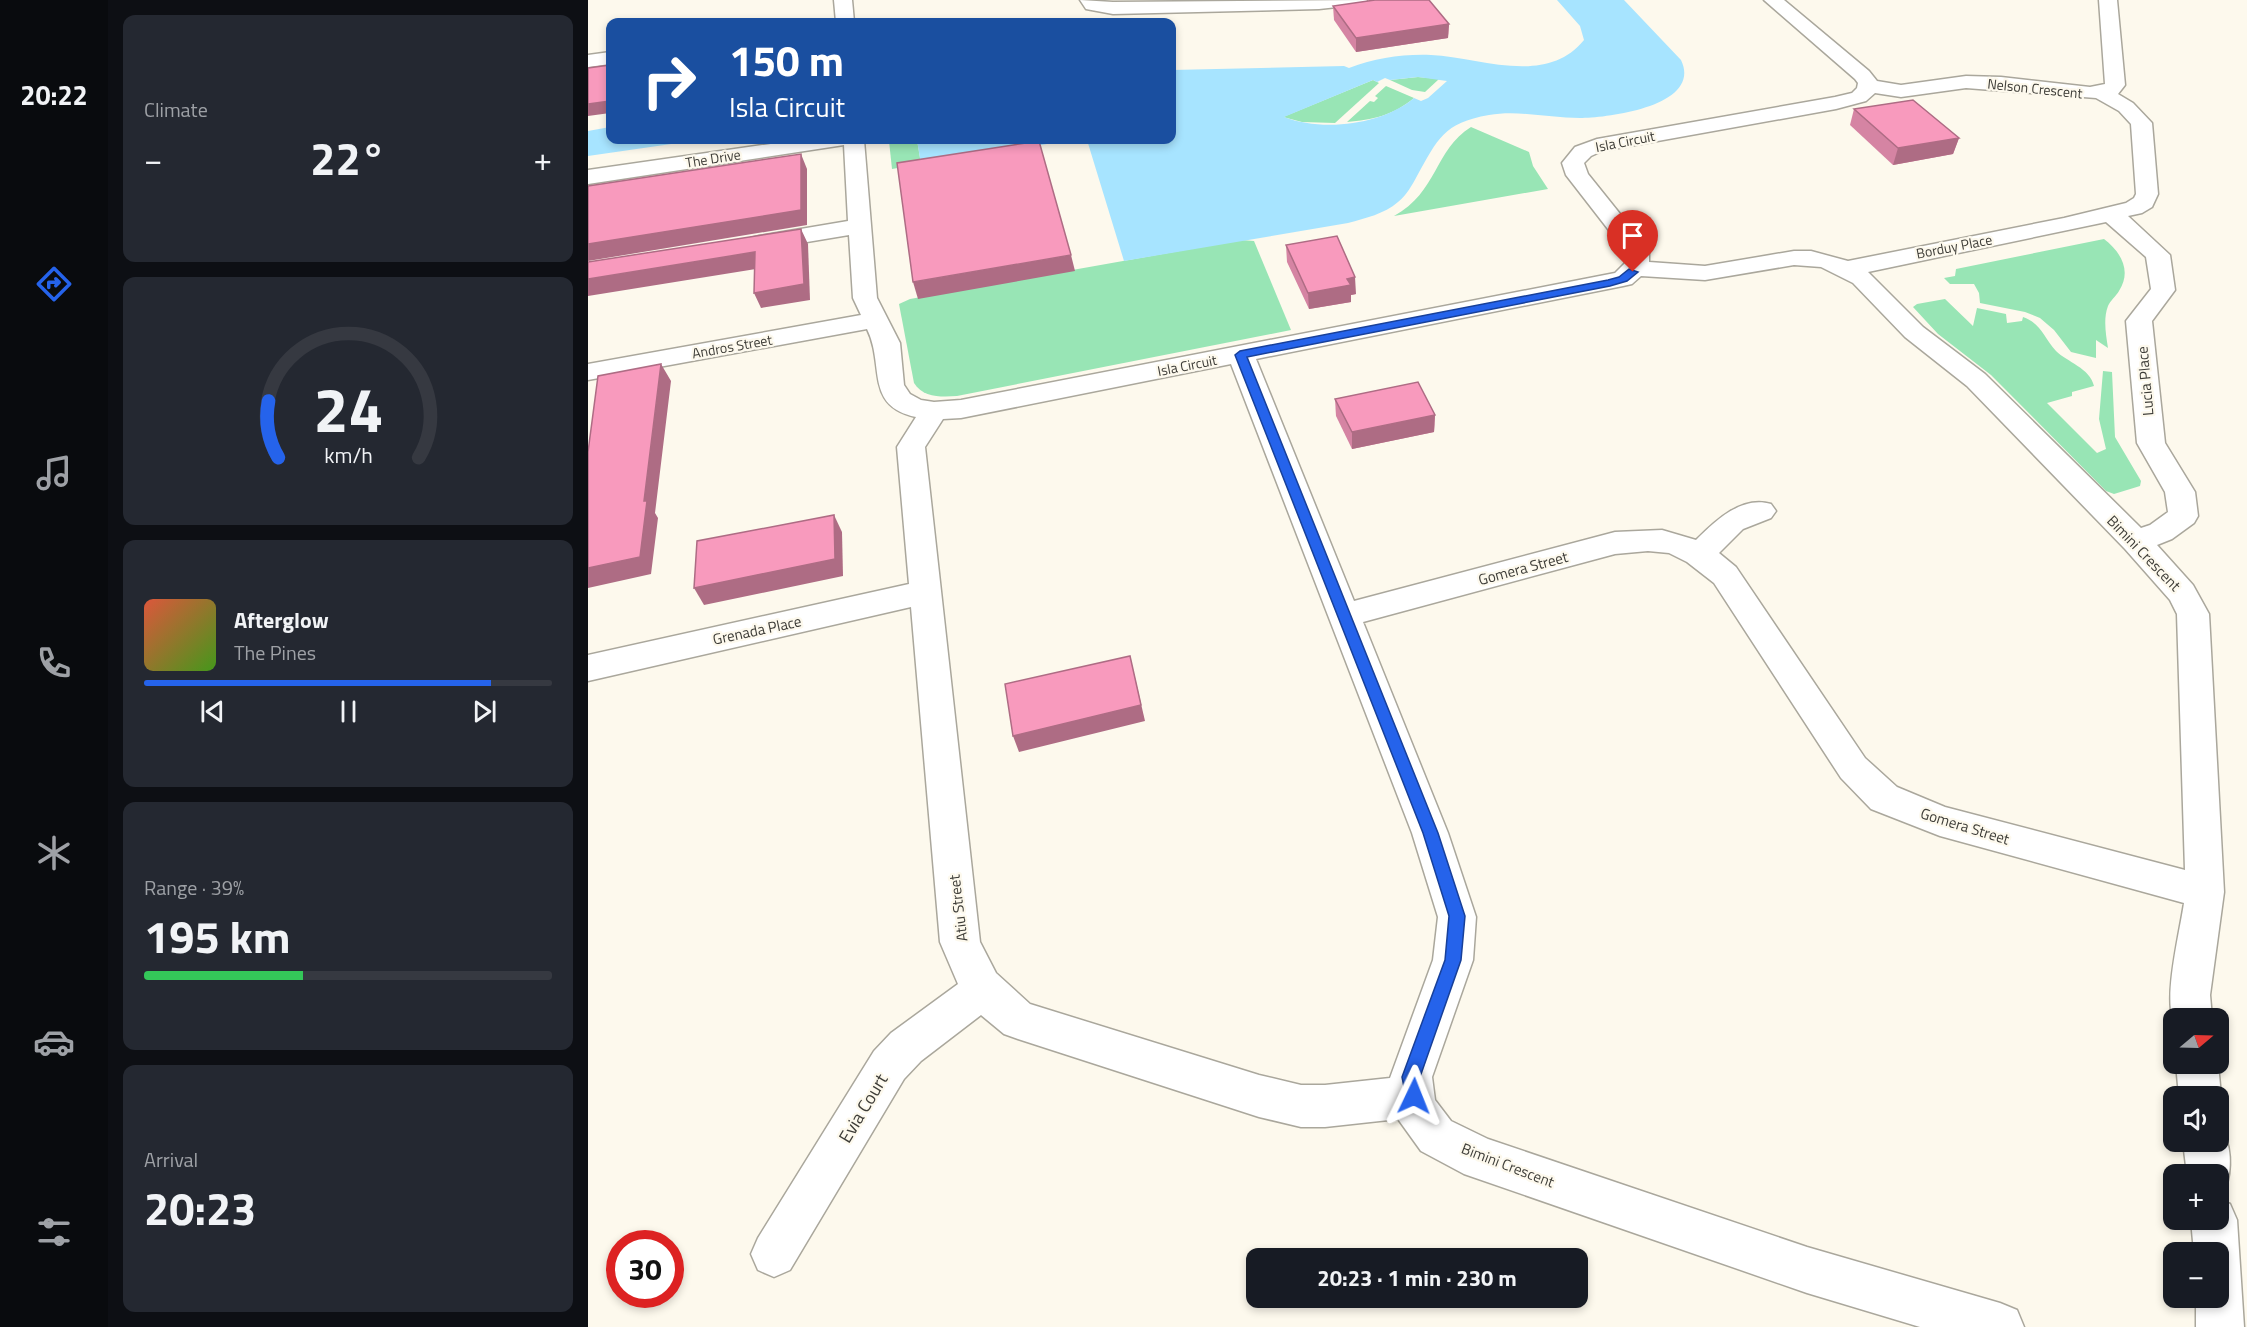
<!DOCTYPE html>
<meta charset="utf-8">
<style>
:root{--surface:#171b24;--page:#242831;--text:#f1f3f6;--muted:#9ea1a6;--line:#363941;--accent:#2563eb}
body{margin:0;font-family:"Titillium Web",sans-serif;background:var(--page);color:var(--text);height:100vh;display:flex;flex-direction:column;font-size:22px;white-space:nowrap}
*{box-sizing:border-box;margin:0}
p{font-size:20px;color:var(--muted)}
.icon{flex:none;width:33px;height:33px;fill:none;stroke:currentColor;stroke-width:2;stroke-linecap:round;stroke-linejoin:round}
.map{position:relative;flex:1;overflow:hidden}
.sheet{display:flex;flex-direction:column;gap:15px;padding:15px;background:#0d0f14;width:480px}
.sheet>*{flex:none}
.guide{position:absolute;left:18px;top:18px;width:570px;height:126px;border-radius:12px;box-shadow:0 3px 9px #0003;background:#1a4fa0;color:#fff;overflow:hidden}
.needle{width:39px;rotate:71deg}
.buttons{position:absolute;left:1575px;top:1008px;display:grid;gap:12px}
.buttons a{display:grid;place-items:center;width:66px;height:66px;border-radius:12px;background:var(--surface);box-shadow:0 3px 9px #0003;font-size:30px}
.speed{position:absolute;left:18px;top:1230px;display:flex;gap:12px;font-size:30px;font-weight:700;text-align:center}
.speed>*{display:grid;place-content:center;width:78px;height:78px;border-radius:50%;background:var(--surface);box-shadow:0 3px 9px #0003;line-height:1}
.speed .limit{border:9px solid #d22;background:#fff;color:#111}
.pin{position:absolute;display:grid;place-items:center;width:51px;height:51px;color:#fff;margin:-62px -26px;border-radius:50% 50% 50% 0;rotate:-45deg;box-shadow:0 0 6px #0007}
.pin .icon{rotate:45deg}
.me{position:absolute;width:66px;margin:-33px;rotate:2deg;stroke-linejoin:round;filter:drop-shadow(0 0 4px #0008)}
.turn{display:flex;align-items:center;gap:21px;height:126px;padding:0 24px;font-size:27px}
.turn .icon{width:78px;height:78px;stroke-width:2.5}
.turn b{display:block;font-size:42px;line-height:51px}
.big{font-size:45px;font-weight:700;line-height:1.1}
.sheet .widget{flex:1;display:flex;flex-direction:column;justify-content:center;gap:9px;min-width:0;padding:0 21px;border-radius:12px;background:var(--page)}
.sheet .dial{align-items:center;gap:0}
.dial svg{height:156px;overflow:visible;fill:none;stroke:var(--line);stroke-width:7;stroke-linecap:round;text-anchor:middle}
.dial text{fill:var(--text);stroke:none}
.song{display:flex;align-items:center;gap:18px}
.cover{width:72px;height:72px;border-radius:9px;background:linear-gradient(135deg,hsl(10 70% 55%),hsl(100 70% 35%))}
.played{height:6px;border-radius:3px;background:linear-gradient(90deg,var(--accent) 85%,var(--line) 85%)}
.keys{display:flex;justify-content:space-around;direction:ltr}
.heat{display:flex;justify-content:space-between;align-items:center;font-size:33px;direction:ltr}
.charge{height:9px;border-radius:4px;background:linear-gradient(90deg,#34c759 39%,var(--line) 0)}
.trip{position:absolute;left:658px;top:1248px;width:342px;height:60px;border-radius:12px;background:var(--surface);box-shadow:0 3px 9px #0003;font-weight:700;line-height:60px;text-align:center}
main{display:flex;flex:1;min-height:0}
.tabs{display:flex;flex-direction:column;width:108px;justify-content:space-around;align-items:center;background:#090b0e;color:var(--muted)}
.tabs .icon{width:42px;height:42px}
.tabs .active{color:var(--accent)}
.tabs b{font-size:27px;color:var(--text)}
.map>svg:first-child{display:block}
</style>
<main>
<nav class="tabs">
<b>20:22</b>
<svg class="icon active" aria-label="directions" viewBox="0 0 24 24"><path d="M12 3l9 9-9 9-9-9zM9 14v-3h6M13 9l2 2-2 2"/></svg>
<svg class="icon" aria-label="music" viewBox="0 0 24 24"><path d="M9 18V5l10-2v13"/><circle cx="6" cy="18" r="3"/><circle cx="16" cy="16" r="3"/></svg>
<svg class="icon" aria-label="phone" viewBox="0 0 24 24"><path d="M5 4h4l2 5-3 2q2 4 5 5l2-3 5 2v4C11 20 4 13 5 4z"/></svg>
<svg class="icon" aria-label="climate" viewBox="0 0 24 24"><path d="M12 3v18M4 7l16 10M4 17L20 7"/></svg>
<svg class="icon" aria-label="car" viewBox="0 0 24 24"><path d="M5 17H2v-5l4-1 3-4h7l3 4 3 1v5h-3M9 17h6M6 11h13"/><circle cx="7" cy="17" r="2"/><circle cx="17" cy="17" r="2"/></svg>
<svg class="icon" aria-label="filters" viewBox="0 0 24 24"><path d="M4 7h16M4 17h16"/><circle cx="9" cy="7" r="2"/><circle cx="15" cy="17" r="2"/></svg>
</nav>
<section class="sheet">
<div class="widget"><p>Climate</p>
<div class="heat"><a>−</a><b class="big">22°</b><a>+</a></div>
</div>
<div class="widget dial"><svg viewBox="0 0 100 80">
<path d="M14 69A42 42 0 1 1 86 69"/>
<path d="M14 69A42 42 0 0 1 9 40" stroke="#2563eb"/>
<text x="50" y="56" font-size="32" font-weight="700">24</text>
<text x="50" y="72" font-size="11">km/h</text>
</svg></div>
<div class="widget">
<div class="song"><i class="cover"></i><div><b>Afterglow</b><p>The Pines</p></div></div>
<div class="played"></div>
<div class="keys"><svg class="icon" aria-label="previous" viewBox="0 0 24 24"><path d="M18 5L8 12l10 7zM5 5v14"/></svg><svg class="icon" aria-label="pause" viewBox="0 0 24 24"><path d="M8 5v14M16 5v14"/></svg><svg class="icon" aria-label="next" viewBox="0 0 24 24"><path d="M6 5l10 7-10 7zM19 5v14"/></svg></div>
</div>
<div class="widget"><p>Range · 39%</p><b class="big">195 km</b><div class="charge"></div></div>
<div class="widget"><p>Arrival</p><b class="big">20:23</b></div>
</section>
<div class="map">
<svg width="1659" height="1327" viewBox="0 0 1659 1327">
<rect width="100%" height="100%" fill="#fdf9ed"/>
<g fill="#98e5b5">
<path d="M830,77l21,2 -14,13 -13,-2 -22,-10z"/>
<path d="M785,80l6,3 -44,40 -33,-1 -19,-5z"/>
<path d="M798,86l28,12c-20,17 -42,22 -67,24l23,-21 4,1 4,-4 -3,-2z"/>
<path d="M883,127l58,25 4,14 15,23 -154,27c44,-24 40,-66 77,-89z"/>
<path d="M309,140h20l4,24 -29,5 -3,-28z"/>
<path d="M1516,239c17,13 28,32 15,52 -3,5 -9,10 -11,15 -5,13 -2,29 0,42l-12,-8v18l-25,-6 -17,-22 -14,-12 -15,-6 -45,-9 -1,-10 -5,-9h-24l-6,-6 11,-2 1,-7z"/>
<path d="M653,240l13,1 37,89 -334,66c-15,1 -34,2 -43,-13l-15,-79 11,-5z"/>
<path d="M1357,299l28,27 4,-18 29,6 1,9 15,-2 1,-4c18,6 21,21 33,34 11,11 34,17 38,35l-22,6v4l-25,7 50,50 9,-4 -7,-30 4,-48 9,1 3,65 26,44 -1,5 -26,8 -8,-3 -115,-116 -53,-41 -25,-27 4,-3z"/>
</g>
<g fill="#a7e4ff" fill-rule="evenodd">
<path d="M969,0h67l57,60c22,46 -73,58 -101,58 -31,0 -61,-8 -91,-3 -46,8 -51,24 -72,61 -5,9 -10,19 -19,26 -14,12 -32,16 -50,21l-224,38 -37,-121h85v-70l172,-4 5,2c27,-10 53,-14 82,-13 48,2 115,32 153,-15l-4,-14zM830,77l29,4 -19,17 -7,3 -7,-3c-32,27 -91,34 -130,19l89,-37 4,2 8,-4 5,2z"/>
<path d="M22,127v13h89l-111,16v-25z"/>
<path d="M329,140h155l-151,24z"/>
</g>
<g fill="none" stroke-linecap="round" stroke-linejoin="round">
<defs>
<g id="minor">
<path d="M246,0h18l2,22h-18z"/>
<path d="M492,0l33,2 254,-2 -2,4 -46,5 -206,5 -27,-5z"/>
<path d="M1176,0h20l85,71 8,10 24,4 65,-9 35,1 89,10 15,-3 -6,-84h18l8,85 -7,9 15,9 19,20 6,71 -6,13 -10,6 -14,3 42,39 5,35 -23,31 13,122 30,49 3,24 -4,7 -22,16 -15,6 36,40 16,29 15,278 -14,103 2,23h-38v4c-11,-24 6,-91 10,-119l-244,-67 -69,-27 -30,-31 -127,-195 -27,-21 -18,-9 -21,-2 -33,3 -252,68 85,211 28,84 -3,43 -41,117 3,23 16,21 37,18 319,108 193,56 17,7 7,17h-104l-113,-34 -343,-119 -43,-23 -23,-32 -73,8h-24l-42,-10 -241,-78 -14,-5 -23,-19 -60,46 -17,18 -114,191 -16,7 -16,-7 -7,-16 7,-16 116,-187 17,-18 67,-49 -18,-42 -29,-335 -323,74v-26l321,-71 -12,-137 19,-30c-52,-11 -31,-52 -49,-88l-279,51v-16l273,-49 -8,-17 -4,-63 -90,15 -8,-2 -4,-5 4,-5 8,-2 89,-15 -4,-76 -256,39v-14l210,-30h66l13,158 23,45 4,42 6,9 11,6 13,2 27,-2 654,-127 10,-10v-12l-59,-76 -4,-12 13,-16 22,-8 238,-42 17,-4 5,-5 1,-5 -3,-4zM1378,88l130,10 23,13 12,13 5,70 -2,4 -8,5 -62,15 -216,43 -37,-10h-17l-89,15 -56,-4v-12l-61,-76 -4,-11 7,-7 11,-5 234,-42 30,-8 9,-8 26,4zM1518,222l40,35 5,32 -25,32 11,122 28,49 3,20 -18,13 -9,3 -156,-154 -62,-47 -55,-55zM1206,265l27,2 32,16 52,54 62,49 158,163 45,51 7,14 8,256 -240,-63 -48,-20 -32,-29 -129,-191 -17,-14 24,-24 28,-11 5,-7 -5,-7c-29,-9 -56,17 -75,36l-34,-10 -47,2 -261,69 -98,-242 367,-73 9,-2 9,-8 64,4zM643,364l181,469 26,84 -5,43 -43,118 -65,7h-24l-42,-10 -229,-71 -34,-31 -16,-31 -55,-495 18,-28 18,-1z"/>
<path d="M22,52v12l-22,3v-12z"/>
<path d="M1588,1064h42l3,32 -3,7v-7h-39z"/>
<path d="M1630,1126c15,16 14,45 7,64l-7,2v-18h-31l-4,-32h35z"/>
<path d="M1630,1199l12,5 7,16 7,107h-48v-29h22v-46h-24l-3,-32h27z"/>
</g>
</defs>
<use href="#minor" stroke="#aaa79c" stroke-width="3"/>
<use href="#minor" fill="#fff" fill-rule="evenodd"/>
</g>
<g fill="#d584a3">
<path d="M745,6l116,18 -1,14 -92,14 -22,-32z"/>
<path d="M1266,109l105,29 -6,16 -60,11 -43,-40z"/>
<path d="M698,245l70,49 -5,1v7l-42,7 -22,-47z"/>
<path d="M747,399l100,16 -1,17 -82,17 -16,-33z"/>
</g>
<g fill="#ae6c84">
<path d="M861,24l-1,14 -92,14v-14z"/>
<path d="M22,101v12l-22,3v-12z"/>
<path d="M1371,138l-6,16 -60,11 5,-17z"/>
<path d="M213,154l6,15v56l-219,36v-17z"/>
<path d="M213,229l7,15 2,56 -49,8 -7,-15z"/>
<path d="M167,252l7,16 -174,28v-17z"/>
<path d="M483,255l4,16 -157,28 -5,-17z"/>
<path d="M767,277l1,17 -5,1v7l-42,7 -1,-16 39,-14z"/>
<path d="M73,364l10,17 -16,132 3,5 -7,56 -63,14v-20l56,-67z"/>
<path d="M847,415l-1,17 -82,17v-17z"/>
<path d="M246,515l8,17 1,44 -139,29 -10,-17z"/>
<path d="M542,656l15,65 -126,31 -6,-16z"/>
</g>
<g fill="#f89abd" stroke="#ae6c84" stroke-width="1.5">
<path d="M787,0h54l20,24 -93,14 -23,-32z"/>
<path d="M22,65v36l-22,3v-36z"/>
<path d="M1325,100l46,38 -61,10 -44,-39z"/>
<path d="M451,141l32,114 -158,27 -16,-119z"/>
<path d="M213,154v56l-213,34v-58z"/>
<path d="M213,229l3,55 -50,9 1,-41 -167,27v-17z"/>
<path d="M749,236l18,41 -8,2 4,6 -43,8 -22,-48z"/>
<path d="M73,364l-17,137h3l-7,56 -52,11v-116l10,-76z"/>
<path d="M830,382l17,33 -83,17 -17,-33z"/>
<path d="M246,515l1,44 -141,29 3,-47z"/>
<path d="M542,656l11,49 -128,31 -8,-52z"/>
</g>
<path fill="#2563eb" stroke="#184099" stroke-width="1.5" d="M1041,269l9,3 -11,9 -17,5 -363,71 191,476 27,83 -4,44 -41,117 2,19 -2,6 -6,3 -7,-3 -5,-25 43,-117 4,-44 -26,-83 -188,-478 5,-4 368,-71 11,-3z"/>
<g text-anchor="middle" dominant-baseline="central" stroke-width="4.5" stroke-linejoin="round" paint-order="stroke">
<g font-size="14" fill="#3e3d38" stroke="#fdf9ed">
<text transform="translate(1447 88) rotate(6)">Nelson Crescent</text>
<text transform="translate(1037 141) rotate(-11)">Isla Circuit</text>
<text transform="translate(125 158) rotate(-9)">The Drive</text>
<text transform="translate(1366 246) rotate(-11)">Borduy Place</text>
<text transform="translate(144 346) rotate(-10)">Andros Street</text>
<text transform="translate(599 365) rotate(-11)">Isla Circuit</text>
</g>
<g font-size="15" fill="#3e3d38" stroke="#fdf9ed">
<text transform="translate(1557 381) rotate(-95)">Lucia Place</text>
<text transform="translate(1556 553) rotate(46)">Bimini Crescent</text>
<text transform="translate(935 568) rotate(-15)">Gomera Street</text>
<text transform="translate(169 630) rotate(-12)">Grenada Place</text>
<text transform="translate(1377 826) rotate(17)">Gomera Street</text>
<text transform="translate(370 908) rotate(-97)">Atiu Street</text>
<text transform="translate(920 1165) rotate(21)">Bimini Crescent</text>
</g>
<g font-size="18" fill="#3e3d38" stroke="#fdf9ed">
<text transform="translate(275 1108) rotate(-59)">Evia Court</text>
</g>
</g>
</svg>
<div class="buttons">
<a><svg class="needle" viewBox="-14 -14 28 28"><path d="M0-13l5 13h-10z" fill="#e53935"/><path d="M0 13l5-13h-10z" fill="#9ea1a6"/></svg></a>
<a><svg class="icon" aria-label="sound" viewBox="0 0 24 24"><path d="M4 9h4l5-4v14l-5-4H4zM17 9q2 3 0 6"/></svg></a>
<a>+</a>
<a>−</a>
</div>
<div class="speed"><div class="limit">30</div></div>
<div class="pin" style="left:1045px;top:272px;background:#d93025"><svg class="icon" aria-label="arrive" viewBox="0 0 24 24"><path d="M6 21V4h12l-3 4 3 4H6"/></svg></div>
<svg class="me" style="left:826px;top:1096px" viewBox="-20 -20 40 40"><path d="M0-17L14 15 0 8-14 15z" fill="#2563eb" stroke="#fff" stroke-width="4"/></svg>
<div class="trip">20:23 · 1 min · 230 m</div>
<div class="guide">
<div class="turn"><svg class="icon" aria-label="right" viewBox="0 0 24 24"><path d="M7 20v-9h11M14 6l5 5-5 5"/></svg><div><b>150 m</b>Isla Circuit</div></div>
</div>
</div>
</main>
